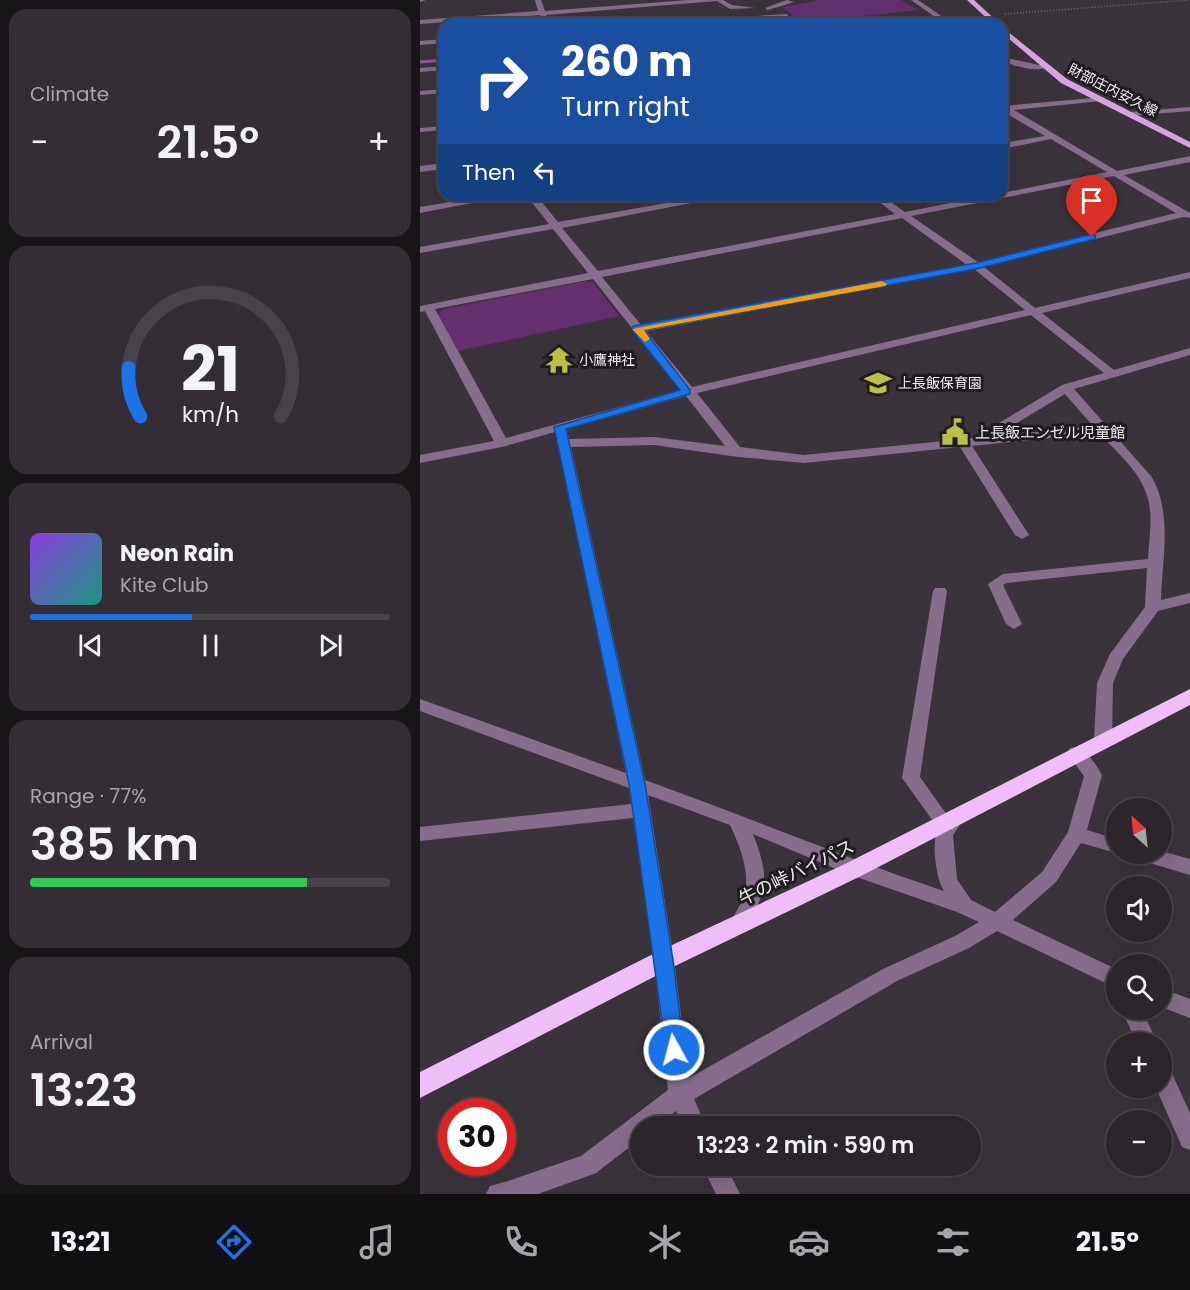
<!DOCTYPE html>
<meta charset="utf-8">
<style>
:root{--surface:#2c262c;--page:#342e34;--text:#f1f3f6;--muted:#a6a5a9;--line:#484348;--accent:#1a73e8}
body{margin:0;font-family:Poppins,"Noto Sans JP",sans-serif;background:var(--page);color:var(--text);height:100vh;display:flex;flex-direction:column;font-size:22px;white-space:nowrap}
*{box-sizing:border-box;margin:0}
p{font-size:20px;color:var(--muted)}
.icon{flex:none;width:33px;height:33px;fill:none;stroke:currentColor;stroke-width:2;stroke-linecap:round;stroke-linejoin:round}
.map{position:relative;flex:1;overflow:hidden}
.panel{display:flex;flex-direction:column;gap:9px;padding:9px;background:#181518;width:420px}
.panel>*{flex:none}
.banner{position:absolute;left:18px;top:18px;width:570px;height:183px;border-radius:18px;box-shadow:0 6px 24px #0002,0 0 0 2px var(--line);background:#1a4fa0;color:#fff;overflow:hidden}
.needle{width:39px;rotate:333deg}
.controls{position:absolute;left:686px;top:798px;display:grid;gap:12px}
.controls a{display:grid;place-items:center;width:66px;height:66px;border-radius:50%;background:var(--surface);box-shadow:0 6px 24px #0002,0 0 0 2px var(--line);font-size:30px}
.speed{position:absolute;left:18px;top:1098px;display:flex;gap:12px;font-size:30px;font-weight:700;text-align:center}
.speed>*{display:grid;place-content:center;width:78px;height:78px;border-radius:50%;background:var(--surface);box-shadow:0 6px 24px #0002,0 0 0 2px var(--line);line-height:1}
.speed .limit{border:9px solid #d22;background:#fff;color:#111}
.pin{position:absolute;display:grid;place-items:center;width:51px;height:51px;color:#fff;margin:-62px -26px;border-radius:50% 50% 50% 0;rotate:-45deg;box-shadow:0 0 6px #0007}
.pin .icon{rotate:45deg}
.me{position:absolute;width:66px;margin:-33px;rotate:353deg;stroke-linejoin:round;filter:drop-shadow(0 0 4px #0008)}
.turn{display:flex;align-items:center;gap:21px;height:126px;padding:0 24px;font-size:27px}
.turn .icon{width:78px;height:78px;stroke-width:2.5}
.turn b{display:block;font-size:42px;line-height:51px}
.then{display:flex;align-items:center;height:57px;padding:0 24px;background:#0003;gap:12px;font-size:22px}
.big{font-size:45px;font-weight:600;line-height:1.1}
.panel .card{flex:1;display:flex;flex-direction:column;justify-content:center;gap:9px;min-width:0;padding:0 21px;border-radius:18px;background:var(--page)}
.panel .dial{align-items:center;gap:0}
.dial svg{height:156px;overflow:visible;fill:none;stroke:var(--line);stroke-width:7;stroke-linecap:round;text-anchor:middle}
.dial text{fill:var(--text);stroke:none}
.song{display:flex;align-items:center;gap:18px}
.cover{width:72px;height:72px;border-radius:9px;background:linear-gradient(135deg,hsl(270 70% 55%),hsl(170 70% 35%))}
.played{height:6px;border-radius:3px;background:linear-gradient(90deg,var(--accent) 45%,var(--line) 45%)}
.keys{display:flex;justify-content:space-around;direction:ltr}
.heat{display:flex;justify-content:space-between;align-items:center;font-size:33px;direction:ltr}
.charge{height:9px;border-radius:4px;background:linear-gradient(90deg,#34c759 77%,var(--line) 0)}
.trip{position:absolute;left:210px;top:1116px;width:351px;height:60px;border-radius:30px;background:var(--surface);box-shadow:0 6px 24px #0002,0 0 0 2px var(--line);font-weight:600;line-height:60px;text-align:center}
.tabs{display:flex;height:96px;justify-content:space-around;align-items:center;background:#120f12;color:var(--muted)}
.tabs .icon{width:42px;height:42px}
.tabs .selected{color:var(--accent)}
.tabs b{font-size:27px;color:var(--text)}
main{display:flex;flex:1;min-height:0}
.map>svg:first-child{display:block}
</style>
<main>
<section class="panel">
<div class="card"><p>Climate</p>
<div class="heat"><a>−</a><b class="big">21.5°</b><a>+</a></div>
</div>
<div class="card dial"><svg viewBox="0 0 100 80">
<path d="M14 69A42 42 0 1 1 86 69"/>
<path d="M14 69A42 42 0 0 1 8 44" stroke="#1a73e8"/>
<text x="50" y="56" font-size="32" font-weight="700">21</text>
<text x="50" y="72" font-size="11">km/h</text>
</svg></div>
<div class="card">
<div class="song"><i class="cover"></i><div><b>Neon Rain</b><p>Kite Club</p></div></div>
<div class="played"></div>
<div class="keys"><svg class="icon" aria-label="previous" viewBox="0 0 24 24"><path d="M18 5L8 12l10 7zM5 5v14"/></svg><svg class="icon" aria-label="pause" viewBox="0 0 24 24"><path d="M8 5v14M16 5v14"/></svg><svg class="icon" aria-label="next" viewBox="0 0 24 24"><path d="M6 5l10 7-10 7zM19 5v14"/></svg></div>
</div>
<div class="card"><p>Range · 77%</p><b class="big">385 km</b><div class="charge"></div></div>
<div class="card"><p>Arrival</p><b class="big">13:23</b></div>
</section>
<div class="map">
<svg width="770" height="1194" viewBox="0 0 770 1194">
<rect width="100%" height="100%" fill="#3a333b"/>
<g fill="#652f6f">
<path d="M401,0h80l17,10 -116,13 -20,-16z"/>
<path d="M166,281l7,1 26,34 -161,35 -20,-37 6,-5z"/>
</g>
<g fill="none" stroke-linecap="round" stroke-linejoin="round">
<g stroke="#91589b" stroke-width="3">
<path d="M269,24l97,-4"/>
<path d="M0,62l24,-2"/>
</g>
<path stroke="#726c73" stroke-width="1.5" stroke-dasharray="1 2" stroke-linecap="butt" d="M585,14l185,-14"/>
<g fill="#866d8b" fill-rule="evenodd">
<path d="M0,0h6l-6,2z"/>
<path d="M115,0h6l4,11 144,-11h34l9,5 23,3 -25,1 -13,-8 -171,14 3,9h-6l-3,-9 -120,9v-4l118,-9z"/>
<path d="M367,0l7,2 -26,8 -3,-2z"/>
<path d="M491,0h7l35,24h-8z"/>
<path d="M367,14l2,3 -129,7 3,-2z"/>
<path d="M24,39v4l-24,2v-4z"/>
<path d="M582,57l46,10c-13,6 -33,-1 -46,-6z"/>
<path d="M24,66v4l-24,2v-4z"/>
<path d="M24,89v4l-24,2v-4z"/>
<path d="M684,97l1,2 -4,2 -87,9 103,61 73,-15v6l-66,13 66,38v5l-7,-1 -199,50 51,41 155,-36v6l-148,35 72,57 76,-22v7l-116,34 77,87c22,35 11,85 10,124l29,-7v10l-32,8 -35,48 -10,24 -1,56 -3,4h-12l-3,-4 3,-56 13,-29 35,-47 2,-39 -140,15 -4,2 19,39 -8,5 -8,-5 -18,-40 15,-10 145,-15c1,-21 6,-46 -2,-66 -7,-23 -32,-43 -47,-60l-127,13 57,89 -7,4 -7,-4 -55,-88 -156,16 -66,-6 -84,-12 -83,2 74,333c100,36 198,77 299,111 -8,-12 -13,-49 -6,-63l-36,-50 31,-187 2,-3h10l2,3 -27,186 27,38 9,-5 6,2 3,5 -12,18 4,44 14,21 24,12 47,-40 26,-40 16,-56 -17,-23 3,-5c14,-4 25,15 32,27l-15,55 29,9v14l-35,-10 -25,39 -43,38 103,49v19l-119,-57 -28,17 -72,33 -203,118 12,27h-22l-8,-15 -19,15h-17v13l-44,34 -8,3 -50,18h-52l4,-8 18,-5 73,-25 87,-66 -14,-130 -21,-142 -213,23v-14l211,-23 -2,-16 -209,-77v-12l206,74 -71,-341 -53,15 -82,16v-8l74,-14 -69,-130 -5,1v-6l168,-33 -35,-44 -133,24v-6l129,-23 -23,-29h10l22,27 154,-27h21l-171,33 36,43 297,-57 -25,-19h11l24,17 86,-17h11v-2l105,-21 -56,-33 -49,10v-6l43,-7 -43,-25v-5zM694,176l62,37 -198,49 -67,-46zM482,218l65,47 -326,60 -39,-48zM554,269l51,41 -333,77 -46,-56zM173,279l88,111 -175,48 -71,-129zM611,315l73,58 -42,12 -88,53 -170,17 -64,-8 -43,-54zM645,394l28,32 -98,10zM266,396l39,50 -71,-9 -85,2 -2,-10zM228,795l82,30c10,21 22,51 13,74 -4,9 -10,17 -14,26l3,6 7,2 7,-2c20,-42 25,-51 7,-97l95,40 109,38 22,10 -24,14 -72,33 -194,109 -15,-118z"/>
<path d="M770,107v4l-60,5 -4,-2 4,-2z"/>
<path d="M24,126v4l-24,2v-4z"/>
<path d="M24,163v6l-24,3v-6z"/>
<path d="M72,195h22l-94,18v-6z"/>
<path d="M741,851l29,8v16l-54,-16 -2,-5h27z"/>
<path d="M741,988l29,11v19l-29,-11z"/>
<path d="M702,1010h20l15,32h-21z"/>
<path d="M741,1064l8,3 21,46v37l-8,-3 -26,-59h5z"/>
<path d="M282,1166h24l14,28h-24z"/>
</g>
<g fill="#d6a2df" fill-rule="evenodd">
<path d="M547,0h7l26,24h-7z"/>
<path d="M582,27l65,52 123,63v6l-129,-65 -59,-50z"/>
</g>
<path fill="#efbdf7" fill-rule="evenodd" d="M770,689v16l-327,170 -190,92 -253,131v-26l235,-119 192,-90z"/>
</g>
<path fill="#1a73e8" stroke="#114b97" stroke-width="1.5" d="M672,234l3,1v4l-119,30 -332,61 46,60v4l-124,35 79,355 28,176 11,90 -3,7 -7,2 -7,-2 -38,-273 -75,-357 126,-37 -47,-59v-5l343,-63z"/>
<path fill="#f59e0b" d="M462,281l5,3 -2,2 -241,44 6,9 -5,3 -13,-13z"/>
<defs>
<symbol id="temple-bare" viewBox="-9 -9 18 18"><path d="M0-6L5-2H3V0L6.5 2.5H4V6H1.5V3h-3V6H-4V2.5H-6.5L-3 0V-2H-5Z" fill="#bbc044" stroke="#1f1c20" stroke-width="2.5" paint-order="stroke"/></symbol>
<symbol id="school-bare" viewBox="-9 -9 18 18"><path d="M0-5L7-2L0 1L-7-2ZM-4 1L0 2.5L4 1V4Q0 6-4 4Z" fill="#bbc044" stroke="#1f1c20" stroke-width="2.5" paint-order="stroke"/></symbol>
<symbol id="civic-bare" viewBox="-9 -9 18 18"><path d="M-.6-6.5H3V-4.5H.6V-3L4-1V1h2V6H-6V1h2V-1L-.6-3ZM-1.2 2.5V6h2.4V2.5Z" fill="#bbc044" stroke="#1f1c20" stroke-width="2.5" paint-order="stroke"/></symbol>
</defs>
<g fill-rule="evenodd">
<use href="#temple-bare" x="120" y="341" width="38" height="38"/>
<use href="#school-bare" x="439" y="364" width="38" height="38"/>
<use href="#civic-bare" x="516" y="413" width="38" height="38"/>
</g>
<g text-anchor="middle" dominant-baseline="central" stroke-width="6" stroke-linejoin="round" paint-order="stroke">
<g font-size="14" fill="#f0ecf1" stroke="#1f1c20">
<text transform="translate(693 90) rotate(27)">財部庄内安久線</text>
</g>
<g font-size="14" fill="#f0ecf1" stroke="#1f1c20" text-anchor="start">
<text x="159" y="360">小鷹神社</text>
<text x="478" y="383">上長飯保育園</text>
</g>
<g font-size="15" fill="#f0ecf1" stroke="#1f1c20" text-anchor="start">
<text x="555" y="432">上長飯エンゼル児童館</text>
</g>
<g font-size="18" fill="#f0ecf1" stroke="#1f1c20">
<text transform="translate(376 872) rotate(-26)">牛の峠バイパス</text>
</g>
</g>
</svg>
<div class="controls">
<a><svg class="needle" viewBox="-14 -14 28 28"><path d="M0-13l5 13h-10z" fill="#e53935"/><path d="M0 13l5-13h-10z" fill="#a6a5a9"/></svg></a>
<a><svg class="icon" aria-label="sound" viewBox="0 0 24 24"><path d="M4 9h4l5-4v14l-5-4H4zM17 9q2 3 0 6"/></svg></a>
<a><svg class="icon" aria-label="search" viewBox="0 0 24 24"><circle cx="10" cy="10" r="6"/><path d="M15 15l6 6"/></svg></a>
<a>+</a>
<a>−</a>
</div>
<div class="speed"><div class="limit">30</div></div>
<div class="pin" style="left:672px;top:237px;background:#d93025"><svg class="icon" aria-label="arrive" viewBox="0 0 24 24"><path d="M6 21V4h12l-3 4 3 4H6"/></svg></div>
<svg class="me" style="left:254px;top:1050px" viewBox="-20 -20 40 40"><circle r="17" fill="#1a73e8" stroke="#fff" stroke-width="3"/><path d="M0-11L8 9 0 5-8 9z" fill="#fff"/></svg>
<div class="trip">13:23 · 2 min · 590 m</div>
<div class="banner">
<div class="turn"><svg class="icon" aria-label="right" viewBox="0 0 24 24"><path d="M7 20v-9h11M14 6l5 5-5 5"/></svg><div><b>260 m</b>Turn right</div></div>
<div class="then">Then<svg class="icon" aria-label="left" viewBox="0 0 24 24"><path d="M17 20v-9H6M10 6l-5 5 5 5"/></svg></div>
</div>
</div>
</main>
<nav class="tabs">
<b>13:21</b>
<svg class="icon selected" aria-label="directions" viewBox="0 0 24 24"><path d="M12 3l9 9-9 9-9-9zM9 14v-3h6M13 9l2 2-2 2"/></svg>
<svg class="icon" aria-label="music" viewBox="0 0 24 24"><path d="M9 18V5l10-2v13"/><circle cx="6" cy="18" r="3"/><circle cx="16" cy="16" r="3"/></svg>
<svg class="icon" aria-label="phone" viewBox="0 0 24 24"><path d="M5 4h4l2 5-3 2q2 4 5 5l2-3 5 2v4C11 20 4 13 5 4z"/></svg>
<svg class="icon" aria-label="climate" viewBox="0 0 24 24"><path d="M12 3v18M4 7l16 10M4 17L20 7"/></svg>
<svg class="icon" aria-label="car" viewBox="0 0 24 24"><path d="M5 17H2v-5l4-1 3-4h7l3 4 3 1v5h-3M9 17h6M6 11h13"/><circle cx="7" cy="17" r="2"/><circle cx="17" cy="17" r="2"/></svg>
<svg class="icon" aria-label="filters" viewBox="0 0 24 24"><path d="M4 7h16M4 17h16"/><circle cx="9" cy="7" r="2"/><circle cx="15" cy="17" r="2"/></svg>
<b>21.5°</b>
</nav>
